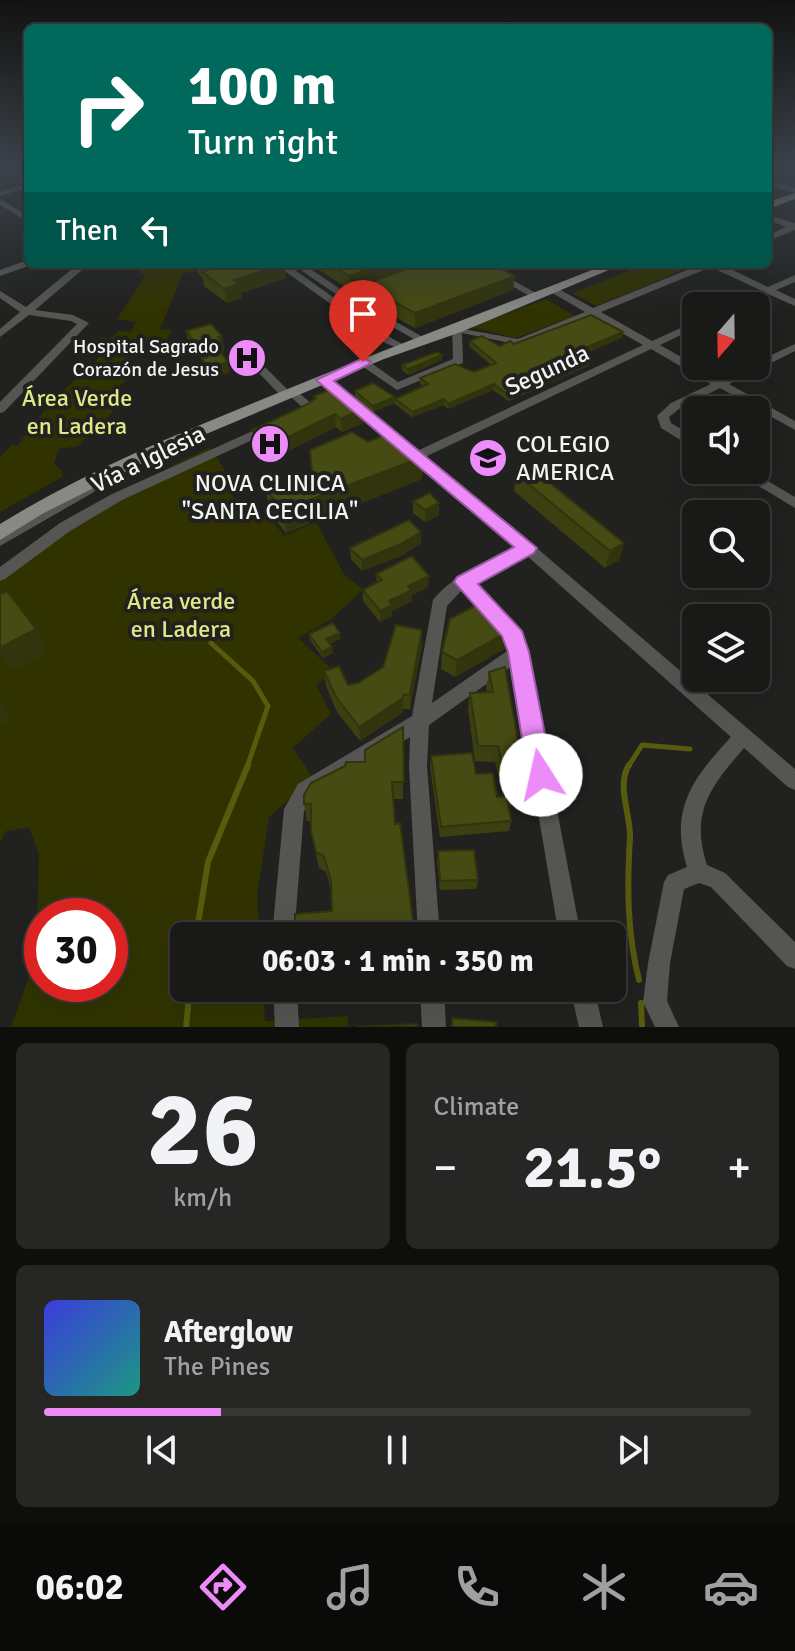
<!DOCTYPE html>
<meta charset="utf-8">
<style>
:root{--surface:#191a17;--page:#262724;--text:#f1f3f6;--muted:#9fa1a1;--line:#373836;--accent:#ed8cf9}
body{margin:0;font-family:Signika,sans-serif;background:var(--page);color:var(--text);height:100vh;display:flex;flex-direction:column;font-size:30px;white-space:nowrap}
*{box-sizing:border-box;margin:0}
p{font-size:26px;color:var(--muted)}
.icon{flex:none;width:44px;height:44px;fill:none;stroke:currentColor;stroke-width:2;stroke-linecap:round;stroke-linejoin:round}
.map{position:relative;height:1027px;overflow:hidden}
.drawer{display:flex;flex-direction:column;gap:16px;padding:16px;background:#0e0e0d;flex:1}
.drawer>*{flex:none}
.hud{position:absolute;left:24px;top:24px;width:748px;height:244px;border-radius:12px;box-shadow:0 8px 32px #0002,0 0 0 2px var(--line);background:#00695c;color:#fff;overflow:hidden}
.needle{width:52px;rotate:200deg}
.buttons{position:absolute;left:682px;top:292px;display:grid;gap:16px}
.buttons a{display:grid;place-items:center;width:88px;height:88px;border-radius:12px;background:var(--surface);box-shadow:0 8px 32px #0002,0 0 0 2px var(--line);font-size:40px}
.speed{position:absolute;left:24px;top:898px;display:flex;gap:16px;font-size:40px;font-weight:700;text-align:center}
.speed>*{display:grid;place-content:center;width:104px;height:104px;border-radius:50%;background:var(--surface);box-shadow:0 8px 32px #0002,0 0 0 2px var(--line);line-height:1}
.speed .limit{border:12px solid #d22;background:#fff;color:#111}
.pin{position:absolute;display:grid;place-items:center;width:68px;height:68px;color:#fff;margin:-82px -34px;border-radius:50% 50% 50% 0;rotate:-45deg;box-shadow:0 0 8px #0007}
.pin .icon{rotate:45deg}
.me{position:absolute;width:88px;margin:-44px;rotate:350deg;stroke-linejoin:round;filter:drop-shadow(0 0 6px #0008)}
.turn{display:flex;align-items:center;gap:28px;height:168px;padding:0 32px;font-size:36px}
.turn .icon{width:104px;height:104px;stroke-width:2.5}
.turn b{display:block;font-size:56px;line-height:68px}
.then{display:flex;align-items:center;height:76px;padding:0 32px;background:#0003;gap:16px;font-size:30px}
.big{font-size:60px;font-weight:700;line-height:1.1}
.drawer .tile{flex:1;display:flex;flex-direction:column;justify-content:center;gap:12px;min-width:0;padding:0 28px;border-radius:12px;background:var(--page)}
.drawer .dial{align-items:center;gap:0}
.dial b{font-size:104px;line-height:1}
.song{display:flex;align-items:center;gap:24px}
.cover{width:96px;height:96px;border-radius:12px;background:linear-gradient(135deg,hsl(240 70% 55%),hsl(170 70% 35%))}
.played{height:8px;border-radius:4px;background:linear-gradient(90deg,var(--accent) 25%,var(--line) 25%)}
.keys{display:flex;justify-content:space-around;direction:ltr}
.heat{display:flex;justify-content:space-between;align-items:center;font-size:44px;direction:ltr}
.drawer .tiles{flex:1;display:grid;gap:16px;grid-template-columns:1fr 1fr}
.tile:last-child{grid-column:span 2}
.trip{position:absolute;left:170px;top:922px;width:456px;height:80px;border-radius:12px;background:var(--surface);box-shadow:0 8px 32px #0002,0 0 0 2px var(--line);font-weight:700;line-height:80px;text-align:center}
.tabs{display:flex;height:128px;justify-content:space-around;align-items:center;background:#0a0a09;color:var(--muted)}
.tabs .icon{width:56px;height:56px}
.tabs .selected{color:var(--accent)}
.tabs b{font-size:36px;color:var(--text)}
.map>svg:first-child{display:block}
</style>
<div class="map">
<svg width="795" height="1027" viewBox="0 0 795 1027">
<rect width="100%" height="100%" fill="#21221f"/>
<g fill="#303300" fill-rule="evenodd">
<path d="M144,264h54l-3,8 -12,1 -23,56 12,1 -6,12 -20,2 -3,6 -10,1 -9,15 7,3 -6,11 -23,27 12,4 -36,35 -19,3 -5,14 9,10 -1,4 -62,35v-55l12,-12 5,1 38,-49 34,-28 15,-18 -11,-2 8,-11h11l6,-7 13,1 5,-10 -19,-3 29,-44 -8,-3z"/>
<path d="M646,264h52l-102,42 -24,-13z"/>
<path d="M546,299l29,17 -59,22 -45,-11z"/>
<path d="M210,447l14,23 14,41 14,-1 5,8 14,1 13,17 32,-14 28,52 19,16 -32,29 -33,19 37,34 -19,13 15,29 -38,34 20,30 -44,39 -12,79 3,40h-76v52h79l2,33 83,-5v11h-337l25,-70 3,-102 -10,-28 -23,4 -6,11v-275l98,-64zM42,916h68v68h-68z"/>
</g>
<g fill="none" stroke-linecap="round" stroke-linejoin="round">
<g stroke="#565b0d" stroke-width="5">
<path d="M211,643l42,38 15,25 -21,61"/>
<path d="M628,767l14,-22 48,4"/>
</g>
<g stroke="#565b0d" stroke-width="6">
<path d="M629,765c-13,20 2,51 1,73 -3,48 -3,95 9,142"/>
<path d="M196,936l12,-74 40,-97"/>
<path d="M641,1003l1,24"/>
<path d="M186,1027l4,-39"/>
</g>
<g fill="#555553" fill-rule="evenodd">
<path d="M768,180l27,8v5l-27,-8z"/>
<path d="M28,184v4l-28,8v-4z"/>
<path d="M0,199l28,17v6l-28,-17z"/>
<path d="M768,215l27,8v7l-27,11v-6l18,-8 -18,-7z"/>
<path d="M28,260v4l3,1 -31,11v-6z"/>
<path d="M78,264h11l-54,46 38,5 16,8 -85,89 -4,1v-11l77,-78 -6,-3 -42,-6 -29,22v-8l20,-17 -20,-14v-7l26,16z"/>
<path d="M275,264h11l107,75 15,8 -5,3 -18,-7z"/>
<path d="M292,264h11l46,31 79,45 -5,3 -4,-1 -76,-43z"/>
<path d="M473,264h12l56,32 -8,2z"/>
<path d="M702,264h18l48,23 27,-12v7l-19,8 19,9v7l-27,-12 -26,12h-13l31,-16 -49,-23 -110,45 51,29 44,-20v7l-36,17 60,34 28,-13h8v-4l39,-18v7l-66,33 66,37v9l-75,-42 -41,21 -10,8 2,6 25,15v10l-4,-1 -31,-19 -4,-12 14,-13 40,-19 -60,-35 -226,108 107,87 263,225v21l-7,-3 -44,-39c-34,39 -54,65 -37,117l18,8 70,69v27l-8,-3 -76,-79 -12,-4 -15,6 -14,74 -3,38 12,26h-24l-12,-25 5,-39 16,-81 4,-7 19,-8c-18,-58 6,-89 44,-130l-205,-182 -52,27 43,44 10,26 54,284h-22l-46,-271 -84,60 -2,41 13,170h-22l-9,-170 1,-29 -98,61 -8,13 -10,125h-22l12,-127 14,-25 114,-68 21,-116c21,-26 54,-38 83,-53l-199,-167 2,-2h8l90,73 226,-106 -51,-29 -73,29 -57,-12 1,30 -66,27 -38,-26v-4h8l31,22 55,-23 -1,-32 66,12 67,-27 -36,-21v-4h6l38,21zM462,590l42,44 6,15 -78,54 15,-97z"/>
<path d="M262,367l4,1 24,24h8l15,13 -4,9 -11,5h-8l-2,-3 12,-7 1,-3 -9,-8h-9l-27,-28z"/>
<path d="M268,424l6,4 -2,3 -150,69 -52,31 -65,48 -5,2v-14l60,-44 52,-29z"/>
<path d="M732,470h17l46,27v11z"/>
<path d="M89,484l7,5 -2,3 -94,54v-12z"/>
<path d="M273,988h24l2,39h-24z"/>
<path d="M420,988h24l2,39h-24z"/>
<path d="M570,988h24l9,39h-24z"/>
</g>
<g fill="#888885" fill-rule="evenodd">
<path d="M795,193v6l-27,10v-7z"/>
<path d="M607,264h16l-162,68 -77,27 -211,89 -131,66 -42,26v-16c79,-49 165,-85 251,-120 118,-49 237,-93 356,-140z"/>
</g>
</g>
<g fill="#3c4010">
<path d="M196,264h88l2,14 -45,15 1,5 -15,5 -23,-17 -1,-8 -5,-4z"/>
<path d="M310,264h182l21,26 -98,38 -53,-29v-13l-12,4z"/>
<path d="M186,331l36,5 2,16 -3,1 9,19 -20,6 -6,-9 -2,-10 -14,-18z"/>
<path d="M623,332l-1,6 -41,17 9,5 -2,6 -79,35 -16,-11 -45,19 -4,-4 -32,12 -17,-13v-1l-22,9 -18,-15v-6l40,7 28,-12 -3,-2v-6l54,-6 17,-7 -22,-19 1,-5 30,5z"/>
<path d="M442,360l-34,15 -6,-5v-5z"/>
<path d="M314,396l49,27 -21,9 -6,-5 -64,32 -18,-16 -2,-13 54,-25 8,-6z"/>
<path d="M368,442l55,15 -1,22 -136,54 -16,-20 -4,-23 47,-7z"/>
<path d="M516,474l108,69 -5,17 -14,8 -91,-77z"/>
<path d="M413,501l26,2v12l-14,7 -12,-9z"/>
<path d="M421,532v11l-20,13 -39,15 -11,-12 -1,-11z"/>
<path d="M376,574l52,13 -16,8v6l-20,10v5l-12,6 -17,-21v-11l14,-7z"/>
<path d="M509,631l-3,17 -51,29 -14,-8 1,-17z"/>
<path d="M340,633v6l-11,5 4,9 -10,5 -13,-18 -1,-6z"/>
<path d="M422,645l-12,64h-7v3l-43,29 -23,-29 -11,-26 -2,-15 24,14 10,-2z"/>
<path d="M489,672l32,86 -3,16 -20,1 -3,-13 -20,-1 -7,-52 2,-16 17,-1 -1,-4z"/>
<path d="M403,727v72h-9l-62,112 -1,-22 -5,-17 -7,-4 -8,-37v-10h-4l-3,-17 61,-42z"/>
<path d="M431,756l45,18 21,23 14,24 -2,10 -69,6 -10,-70z"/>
<path d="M438,851l40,29 -2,9 -36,1 -3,-29z"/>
<path d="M308,988h33l2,11 -32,3z"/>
</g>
<g fill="#31340d">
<path d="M284,264l2,14 -45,15 1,5 -15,5 -3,-14 10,-9z"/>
<path d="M385,264h40l-63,21v1l-12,4 -1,-14z"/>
<path d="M515,276l-2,14 -98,38v-15z"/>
<path d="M623,332l-1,6 -47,20 1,-6z"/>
<path d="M222,336l2,16 -8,2 -2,-10 4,-7z"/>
<path d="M442,355v5l-34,15v-6z"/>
<path d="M590,360l-2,6 -79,35v-5z"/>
<path d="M228,362l2,10 -20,6 -2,-10z"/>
<path d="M494,384l-1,6 -45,19v-5z"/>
<path d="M395,397v6l-22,9v-6z"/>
<path d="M444,399v6l-32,12 1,-5z"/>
<path d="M362,409l1,14 -21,9 -1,-13z"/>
<path d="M335,414l1,13 -64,32 -2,-13z"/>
<path d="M423,457l-1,22 -136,54 -3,-23z"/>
<path d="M439,503v12l-14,7v-12z"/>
<path d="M421,532v11l-20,13 -39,15v-11z"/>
<path d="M624,543l-5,17 -14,8 5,-17z"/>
<path d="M429,576l-1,11 -16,8v6l-20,10v5l-12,6v-11l9,-10 19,-15z"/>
<path d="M36,629l12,23 -37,20 -11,-18v-6z"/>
<path d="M422,630v15l-12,64v-15z"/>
<path d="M509,631l-3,17 -51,29 2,-17z"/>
<path d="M340,633v6l-14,6v-6z"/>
<path d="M332,647l1,6 -10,5 -1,-6z"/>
<path d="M403,698v14l-43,29 -1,-14z"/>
<path d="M0,701l10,18 -10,6z"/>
</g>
<g fill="#464a13" stroke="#31340d" stroke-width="2">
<path d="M200,264h84l-50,16 5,4 -15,5 -22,-17 6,-2z"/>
<path d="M330,264h55l-36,12z"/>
<path d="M420,264h72l23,12 -100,37 -53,-28z"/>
<path d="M591,315l32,17 -47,20 14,8 -81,36 -15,-12 -46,20 -4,-5 -31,13 -18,-13 33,-15 -8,-6 35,-14 19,8 22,-9 -26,-22 12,-5 18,10 10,-5 4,3z"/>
<path d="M211,324l11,12 -4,1 4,5 -8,2 14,18 -20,6 -6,-9 5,-2 -21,-26z"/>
<path d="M437,352l5,3 -34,14 -6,-4z"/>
<path d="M373,383l22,14 -22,9 -18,-15z"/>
<path d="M336,387l26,22 -21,10 -6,-5 -65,32 -18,-16 54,-25 10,-7 -2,-2z"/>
<path d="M394,431l29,26 -140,53 -17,-20 47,-7 -3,-33 42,-18 16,10z"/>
<path d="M530,467l94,76 -14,8 -94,-77z"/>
<path d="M430,493l9,10 -14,7 -12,-9z"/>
<path d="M409,520l12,12 -20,12 -39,16 -12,-12z"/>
<path d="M412,556l17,20 -21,10 4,4 -23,11 3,4 -12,6 -17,-21 19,-10 -6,-6z"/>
<path d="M7,591l29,38 -36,19v-54z"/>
<path d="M484,601l25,30 -52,29 -15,-8 8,-33z"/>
<path d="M333,623l7,10 -14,6 6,8 -10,5 -13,-18z"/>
<path d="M396,625l26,5 -12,64 -7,1v3l-44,29 -23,-30 -12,-26 15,-5 9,19 10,-2 25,-16z"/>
<path d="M505,667l16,91 -20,1 -3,-13h-20l-8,-53 23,-1 -4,-20z"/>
<path d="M403,727l1,55h-12l3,42 5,-1 15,113h-120v-22l37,-3 -1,-30 -7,-25 -8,-4 -5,-21v-27h-7v-9l7,-12 34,-17 1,-4h19v-12z"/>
<path d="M472,753l4,21 17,-1 4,24 10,-1 4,25 -70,6 -10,-71z"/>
<path d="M474,850l4,30 -38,1 -2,-30z"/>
<path d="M452,1018l44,4v5h-44z"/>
<path d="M417,1024v3h-61z"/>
</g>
<linearGradient id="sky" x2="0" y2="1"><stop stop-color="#121311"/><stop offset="0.54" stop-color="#3d444d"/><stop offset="1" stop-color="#3d444d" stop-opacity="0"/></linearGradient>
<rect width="795" height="311" fill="url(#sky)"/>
<path fill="#ed8cf9" stroke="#9a5ba2" stroke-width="2" d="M363,358l8,4 -3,3 -34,16 203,167 -3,5 -56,31 44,47 7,21 24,123 -3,8 -9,4 -9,-4 -4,-8 -20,-123 -6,-16 -48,-54 3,-5 57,-30 -198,-167z"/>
<defs>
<symbol id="hospital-disc" viewBox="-11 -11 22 22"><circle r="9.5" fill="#ed8cf9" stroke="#21221f"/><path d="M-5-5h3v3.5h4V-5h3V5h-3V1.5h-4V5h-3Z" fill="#111"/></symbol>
<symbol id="school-disc" viewBox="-11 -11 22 22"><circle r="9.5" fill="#ed8cf9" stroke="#21221f"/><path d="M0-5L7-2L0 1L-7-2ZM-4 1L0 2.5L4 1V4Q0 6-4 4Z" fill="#111"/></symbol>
</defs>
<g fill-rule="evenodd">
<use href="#hospital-disc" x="225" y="336" width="44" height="44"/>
<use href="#hospital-disc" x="248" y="422" width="44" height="44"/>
<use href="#school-disc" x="466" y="436" width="44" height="44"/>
</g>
<g text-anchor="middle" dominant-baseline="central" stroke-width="8" stroke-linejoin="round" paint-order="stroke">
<g font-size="20" fill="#f3f3f1" stroke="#21221f" text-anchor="end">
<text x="219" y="346">Hospital Sagrado<tspan x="219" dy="23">Corazón de Jesus</tspan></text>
</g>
<g font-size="24" fill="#f3f3f1" stroke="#21221f">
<text transform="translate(547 370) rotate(-25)">Segunda</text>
<text transform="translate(148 459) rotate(-26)">Vía a Iglesia</text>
</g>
<g font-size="24" fill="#dfe884" stroke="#21221f">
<text x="77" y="398">Área Verde<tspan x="77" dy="28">en Ladera</tspan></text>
<text x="181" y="601">Área verde<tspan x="181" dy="28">en Ladera</tspan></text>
</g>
<g font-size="24" fill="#f3f3f1" stroke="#21221f" text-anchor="start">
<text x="516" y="444">COLEGIO<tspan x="516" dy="28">AMERICA</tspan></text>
<text x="270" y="483" text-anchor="middle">NOVA CLINICA<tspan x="270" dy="28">"SANTA CECILIA"</tspan></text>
</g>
</g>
</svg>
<div class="buttons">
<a><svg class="needle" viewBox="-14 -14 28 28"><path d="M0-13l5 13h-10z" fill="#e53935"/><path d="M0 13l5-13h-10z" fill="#9fa1a1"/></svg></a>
<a><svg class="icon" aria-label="sound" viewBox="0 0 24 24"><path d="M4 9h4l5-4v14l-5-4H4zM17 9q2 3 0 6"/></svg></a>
<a><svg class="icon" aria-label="search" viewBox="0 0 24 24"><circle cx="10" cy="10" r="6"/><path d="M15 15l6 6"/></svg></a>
<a><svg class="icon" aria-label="layers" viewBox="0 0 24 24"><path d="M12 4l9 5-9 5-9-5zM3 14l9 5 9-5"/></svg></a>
</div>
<div class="speed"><div class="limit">30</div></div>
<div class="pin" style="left:363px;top:362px;background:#d93025"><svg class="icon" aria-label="arrive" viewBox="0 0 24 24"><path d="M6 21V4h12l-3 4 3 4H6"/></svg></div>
<svg class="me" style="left:541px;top:775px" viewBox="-20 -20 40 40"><circle r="19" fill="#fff"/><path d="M0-13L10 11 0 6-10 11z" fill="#ed8cf9"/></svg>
<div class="trip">06:03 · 1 min · 350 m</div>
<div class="hud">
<div class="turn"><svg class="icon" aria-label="right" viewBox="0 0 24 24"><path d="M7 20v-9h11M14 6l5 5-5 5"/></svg><div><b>100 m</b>Turn right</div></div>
<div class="then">Then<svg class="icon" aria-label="left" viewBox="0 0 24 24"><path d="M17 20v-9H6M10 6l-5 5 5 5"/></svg></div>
</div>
</div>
<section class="drawer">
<div class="tiles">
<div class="tile dial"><b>26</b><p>km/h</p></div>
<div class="tile"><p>Climate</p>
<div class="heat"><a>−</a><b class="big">21.5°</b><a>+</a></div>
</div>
<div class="tile">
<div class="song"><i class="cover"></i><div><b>Afterglow</b><p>The Pines</p></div></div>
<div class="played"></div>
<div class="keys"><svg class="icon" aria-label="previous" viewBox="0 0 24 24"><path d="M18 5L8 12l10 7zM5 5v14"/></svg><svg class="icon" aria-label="pause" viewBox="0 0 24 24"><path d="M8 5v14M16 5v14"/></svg><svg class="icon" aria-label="next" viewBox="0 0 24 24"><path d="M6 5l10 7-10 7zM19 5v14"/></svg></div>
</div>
</div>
</section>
<nav class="tabs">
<b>06:02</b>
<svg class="icon selected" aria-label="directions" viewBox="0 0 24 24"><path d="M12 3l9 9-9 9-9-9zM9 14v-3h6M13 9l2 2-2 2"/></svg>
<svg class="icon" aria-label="music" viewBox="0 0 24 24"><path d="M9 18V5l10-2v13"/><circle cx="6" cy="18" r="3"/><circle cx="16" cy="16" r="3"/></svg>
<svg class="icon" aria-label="phone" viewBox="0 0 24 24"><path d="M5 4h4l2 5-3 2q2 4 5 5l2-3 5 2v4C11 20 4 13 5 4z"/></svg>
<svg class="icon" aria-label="climate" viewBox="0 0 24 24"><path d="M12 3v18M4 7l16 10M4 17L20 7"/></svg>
<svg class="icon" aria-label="car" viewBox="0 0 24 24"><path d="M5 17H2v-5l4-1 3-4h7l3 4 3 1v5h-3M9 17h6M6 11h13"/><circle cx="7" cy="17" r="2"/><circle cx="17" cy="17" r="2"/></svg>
</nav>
